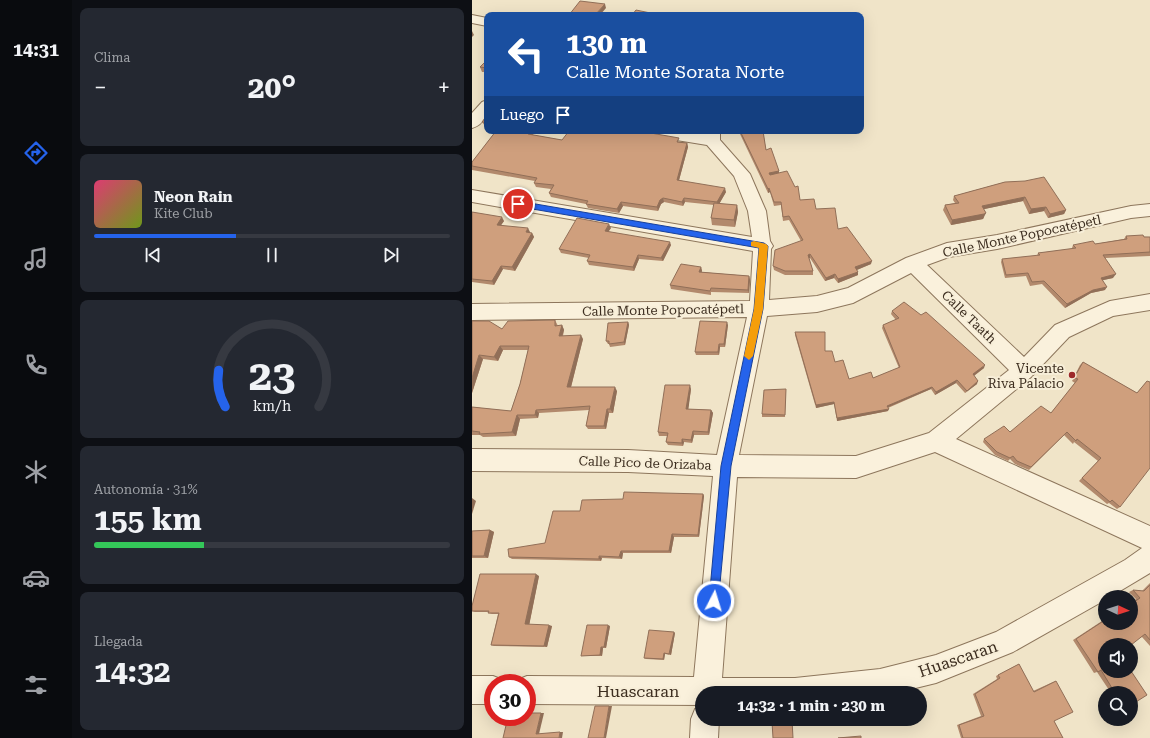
<!DOCTYPE html>
<html lang="es">
<meta charset="utf-8">
<style>
:root{--surface:#171b24;--page:#242831;--text:#f1f3f6;--muted:#9ea1a6;--line:#363941;--accent:#2563eb}
body{margin:0;font-family:"Roboto Serif",serif;background:var(--page);color:var(--text);height:100vh;display:flex;flex-direction:column;font-size:15px;white-space:nowrap}
*{box-sizing:border-box;margin:0}
p{font-size:13px;color:var(--muted)}
.icon{flex:none;width:22px;height:22px;fill:none;stroke:currentColor;stroke-width:2;stroke-linecap:round;stroke-linejoin:round}
.map{position:relative;flex:1;overflow:hidden}
.side{display:flex;flex-direction:column;gap:8px;padding:8px;background:#0d0f14;width:400px}
.side>*{flex:none}
.hud{position:absolute;left:12px;top:12px;width:380px;height:122px;border-radius:8px;box-shadow:0 4px 16px #0002;background:#1a4fa0;color:#fff;overflow:hidden}
.needle{width:26px;rotate:94deg}
.tools{position:absolute;left:626px;top:590px;display:grid;gap:8px}
.tools a{display:grid;place-items:center;width:40px;height:40px;border-radius:50%;background:var(--surface);box-shadow:0 4px 16px #0002;font-size:20px}
.speed{position:absolute;left:12px;top:674px;display:flex;gap:8px;font-size:20px;font-weight:700;text-align:center}
.speed>*{display:grid;place-content:center;width:52px;height:52px;border-radius:50%;background:var(--surface);box-shadow:0 4px 16px #0002;line-height:1}
.speed .limit{border:6px solid #d22;background:#fff;color:#111}
.pin{position:absolute;display:grid;place-items:center;width:34px;height:34px;color:#fff;margin:-17px;border:2px solid #fff;border-radius:50%;box-shadow:0 1px 4px #0007}
.me{position:absolute;width:44px;margin:-22px;rotate:5deg;stroke-linejoin:round;filter:drop-shadow(0 0 3px #0008)}
.turn{display:flex;align-items:center;gap:14px;height:84px;padding:0 16px;font-size:18px}
.turn .icon{width:52px;height:52px;stroke-width:2.5}
.turn b{display:block;font-size:28px;line-height:34px}
.then{display:flex;align-items:center;height:38px;padding:0 16px;background:#0003;gap:8px;font-size:15px}
.big{font-size:30px;font-weight:700;line-height:1.1}
.side .widget{flex:1;display:flex;flex-direction:column;justify-content:center;gap:6px;min-width:0;padding:0 14px;border-radius:8px;background:var(--page)}
.side .dial{align-items:center;gap:0}
.dial svg{height:104px;overflow:visible;fill:none;stroke:var(--line);stroke-width:7;stroke-linecap:round;text-anchor:middle}
.dial text{fill:var(--text);stroke:none}
.song{display:flex;align-items:center;gap:12px}
.cover{width:48px;height:48px;border-radius:6px;background:linear-gradient(135deg,hsl(340 70% 55%),hsl(80 70% 35%))}
.played{height:4px;border-radius:2px;background:linear-gradient(90deg,var(--accent) 40%,var(--line) 40%)}
.keys{display:flex;justify-content:space-around;direction:ltr}
.heat{display:flex;justify-content:space-between;align-items:center;font-size:22px;direction:ltr}
.charge{height:6px;border-radius:3px;background:linear-gradient(90deg,#34c759 31%,var(--line) 0)}
.trip{position:absolute;left:223px;top:686px;width:232px;height:40px;border-radius:20px;background:var(--surface);box-shadow:0 4px 16px #0002;font-weight:700;line-height:40px;text-align:center}
main{display:flex;flex:1;min-height:0}
.tab-bar{display:flex;flex-direction:column;width:72px;justify-content:space-around;align-items:center;background:#090b0e;color:var(--muted)}
.tab-bar .icon{width:28px;height:28px}
.tab-bar .current{color:var(--accent)}
.tab-bar b{font-size:18px;color:var(--text)}
.map>svg:first-child{display:block}
</style>
<main>
<nav class="tab-bar">
<b>14:31</b>
<svg class="icon current" aria-label="directions" viewBox="0 0 24 24"><path d="M12 3l9 9-9 9-9-9zM9 14v-3h6M13 9l2 2-2 2"/></svg>
<svg class="icon" aria-label="music" viewBox="0 0 24 24"><path d="M9 18V5l10-2v13"/><circle cx="6" cy="18" r="3"/><circle cx="16" cy="16" r="3"/></svg>
<svg class="icon" aria-label="phone" viewBox="0 0 24 24"><path d="M5 4h4l2 5-3 2q2 4 5 5l2-3 5 2v4C11 20 4 13 5 4z"/></svg>
<svg class="icon" aria-label="climate" viewBox="0 0 24 24"><path d="M12 3v18M4 7l16 10M4 17L20 7"/></svg>
<svg class="icon" aria-label="car" viewBox="0 0 24 24"><path d="M5 17H2v-5l4-1 3-4h7l3 4 3 1v5h-3M9 17h6M6 11h13"/><circle cx="7" cy="17" r="2"/><circle cx="17" cy="17" r="2"/></svg>
<svg class="icon" aria-label="filters" viewBox="0 0 24 24"><path d="M4 7h16M4 17h16"/><circle cx="9" cy="7" r="2"/><circle cx="15" cy="17" r="2"/></svg>
</nav>
<section class="side">
<div class="widget"><p>Clima</p>
<div class="heat"><a>−</a><b class="big">20°</b><a>+</a></div>
</div>
<div class="widget">
<div class="song"><i class="cover"></i><div><b>Neon Rain</b><p>Kite Club</p></div></div>
<div class="played"></div>
<div class="keys"><svg class="icon" aria-label="previous" viewBox="0 0 24 24"><path d="M18 5L8 12l10 7zM5 5v14"/></svg><svg class="icon" aria-label="pause" viewBox="0 0 24 24"><path d="M8 5v14M16 5v14"/></svg><svg class="icon" aria-label="next" viewBox="0 0 24 24"><path d="M6 5l10 7-10 7zM19 5v14"/></svg></div>
</div>
<div class="widget dial"><svg viewBox="0 0 100 80">
<path d="M14 69A42 42 0 1 1 86 69"/>
<path d="M14 69A42 42 0 0 1 9 41" stroke="#2563eb"/>
<text x="50" y="56" font-size="32" font-weight="700">23</text>
<text x="50" y="72" font-size="11">km/h</text>
</svg></div>
<div class="widget"><p>Autonomía · 31%</p><b class="big">155 km</b><div class="charge"></div></div>
<div class="widget"><p>Llegada</p><b class="big">14:32</b></div>
</section>
<div class="map">
<svg width="678" height="738" viewBox="0 0 678 738">
<rect width="100%" height="100%" fill="#f0e4c8"/>
<g fill="none" stroke-linecap="round" stroke-linejoin="round">
<defs>
<g id="minor">
<path d="M0,15l15,3v8l-15,-3z"/>
<path d="M15,100c0,12 -1,24 -15,28v-15l10,-11z"/>
<path d="M172,131h40l20,3v-3h16v9l30,34 16,37 4,30 3,5 -2,3 -2,51 48,-4 31,-8 58,-30 41,-15 50,-8 134,-29 19,-2v12l-19,2 -134,31 -48,8 -22,8 97,92 31,-32 55,-24 40,-7v16l-37,6 -44,21 -38,40 -75,62 194,87v47l-40,24h-5v3l-92,52 -77,31 -41,10h-193v12l-175,-1v-21h-11l1,-3 10,-4 167,1 19,-201 -85,-4 -156,-1v-22l156,1 89,5 30,-138 -275,3v-16l278,-3 3,-50 -281,-49v-12l280,47 -4,-26 -14,-35 -27,-31 -55,-9 -6,-1zM439,273l98,97 -80,63 -73,23 -117,-1 28,-139 50,-4 36,-9zM463,452l207,96 -17,12 -129,72 -60,23 -56,14 -85,9h-73l15,-201 119,1z"/>
<path d="M0,676h21l10,4 1,3h-11v21h-21z"/>
<path d="M230,706v13h17l-1,19h-28l1,-19 4,-10z"/>
</g>
</defs>
<use href="#minor" stroke="#8d765c" stroke-width="2"/>
<use href="#minor" fill="#faf1dc" fill-rule="evenodd"/>
</g>
<g fill="#b2896c">
<path d="M15,60v12h-5l-2,-5z"/>
<path d="M15,116v10h-2l-3,-4z"/>
<path d="M24,131h39l-2,4 29,5 83,-8 35,10 7,1 1,4 -9,33 47,12 -7,12 18,1 1,7 -3,15 -23,-2 -1,-7 3,-13 -29,-3 -2,4 -19,-4 -3,2 -3,7 -35,-5 -4,7 -31,-5 -2,-4 -35,-7 -2,-4 2,-4 -15,-2 -2,-4 1,-2 -63,-11v-8z"/>
<path d="M268,131h23l3,19 13,21v2l21,27 16,9 22,20 33,35 -14,6 1,5 -20,8 -4,-5 -9,3 -15,-23h-1l4,13v4h-28l-11,-5 -1,-4 28,-25 -12,-21 -6,1 -2,-16 -7,1 -4,-14 -2,1 -28,-59z"/>
<path d="M533,182l61,28 -2,4 -16,4 -4,-7 -15,3 -6,-13 -39,8v8l-1,2 -32,6 -8,-15 2,-5 10,-2 -2,-3 1,-4z"/>
<path d="M0,212l32,9 -3,4 29,7v1h2l2,4 -19,34 -12,-2 -9,16 -22,-3z"/>
<path d="M139,228l-3,4 63,13 -8,16 -24,-2 -5,12 -45,-6 -2,-4 2,-3 -28,-5 -2,-4z"/>
<path d="M654,236l24,1v19l-45,2 8,20 -10,2 2,10 -14,3 -26,15 -23,-24 -12,2 -4,-10 -21,2 -4,-16 1,-3 35,-3 1,-3 34,-4v-1l1,-3 22,-1 29,-5z"/>
<path d="M229,267l1,4 -1,1 48,4 1,4 -1,13 -38,-1v3l-40,-6 -1,-4z"/>
<path d="M420,311l92,57 -10,8 3,8 -12,9 -9,-10 -21,12 -4,-6 -43,19v3l-51,10 -3,-17 -18,4 -21,-73v-3l30,19 24,28 24,-1 26,-10 -17,-40 1,-3 13,-5 -5,-6z"/>
<path d="M83,320l3,6 4,-1 2,5 -1,6 20,3 -12,48 46,4 -4,22h-4l-3,16h-18l-2,-3 3,-16 -50,3 -1,5 -18,1 -4,17 -33,1 -3,-2h-8v-28l39,4 9,-27 8,-34h-25l-5,11 -15,-2 -11,34v-72l30,8z"/>
<path d="M156,322l1,3 -4,20 -15,2 -1,-3h-1l-2,-3z"/>
<path d="M256,325l-3,22h-5l-1,8h-23l-1,-3z"/>
<path d="M611,362l54,31 10,-12 -27,126 -3,2 -8,-6 -2,1 -28,-23 19,-20 -24,-19 -1,2 -9,-9 -35,35 -14,-6 -5,-5 -2,2 -13,-6 -12,-13 1,-3 26,-7 41,-19 24,-30 -3,-2 8,-16z"/>
<path d="M219,389l-3,20 23,1 2,3 -4,22h-15l-2,8 -8,-1 -1,4 -15,-1 -2,-3 1,-6h-8l-1,-4z"/>
<path d="M314,389l-1,28h-23v-3z"/>
<path d="M231,494l1,2 -5,41h-25l-3,16h-48l-1,6 -20,-1 -1,3 -89,-2 -3,-2 36,-14 35,-32 43,-12z"/>
<path d="M18,530l4,2 -6,26h-16v-27z"/>
<path d="M67,576l-10,49 23,1 -5,21 -53,-1 -3,-1 7,-31h-6l-4,-1v-1h-13l-3,-1v-5z"/>
<path d="M678,583v63l-8,-9 -37,8 26,48h-20l-14,-21 -3,1 -21,-33 32,-21v4h26v-20l5,-4 -7,-7 4,-2 9,1z"/>
<path d="M138,626l-4,22h-3l-1,8h-21z"/>
<path d="M203,633l-4,22 -6,-1 -1,6 -18,-1 -2,-1z"/>
<path d="M547,664l14,27 20,-9 3,-1 -2,40 9,17h-102l-4,-13 24,-9 -8,-22 24,-15 -1,-3z"/>
</g>
<g fill="#916f58">
<path d="M133,4l1,4 -6,7h-5z"/>
<path d="M0,31l2,4 -2,2z"/>
<path d="M58,131h5l-5,7 -2,-4z"/>
<path d="M215,143l1,4 -10,37 -1,-4z"/>
<path d="M307,171v3l-9,3 -1,-4z"/>
<path d="M253,188l1,4 -8,14 -1,-4z"/>
<path d="M297,188l1,4 -2,1v-4z"/>
<path d="M553,197l-2,4 -43,9 2,-4z"/>
<path d="M191,198l1,4 -3,2 -3,7 -1,-4 3,-7z"/>
<path d="M212,198l1,4 -2,4 -1,-4z"/>
<path d="M149,202l2,4 -4,7 -2,-4z"/>
<path d="M265,205l1,7 -3,15 -1,-7z"/>
<path d="M574,207l-2,4 -15,3 2,-5z"/>
<path d="M594,210l-2,4 -16,4 2,-4z"/>
<path d="M514,213l-3,6 -32,6 1,-5z"/>
<path d="M30,217l2,4 -5,7 -2,-3z"/>
<path d="M137,224l2,4 -5,7 -1,-4z"/>
<path d="M56,228l2,4 -2,4 -2,-4z"/>
<path d="M60,233l2,4 -19,34 -3,-4z"/>
<path d="M198,242l1,3 -8,16 -2,-3z"/>
<path d="M338,254v4l-2,1v-4z"/>
<path d="M166,255l1,4 -5,12 -1,-4z"/>
<path d="M400,261l-1,3 -17,7 1,-4z"/>
<path d="M29,266l2,3 -9,16 -2,-4z"/>
<path d="M229,267l1,4 -2,5 -1,-4z"/>
<path d="M386,272v3l-20,8v-4z"/>
<path d="M363,274l-1,4 -9,3 1,-3z"/>
<path d="M644,274l-3,4 -14,3 2,-3z"/>
<path d="M277,276l1,4 -1,13 -1,-3z"/>
<path d="M635,287l-2,3 -14,3 -26,15 2,-4 26,-14z"/>
<path d="M156,322l1,3 -4,20 -1,-3z"/>
<path d="M255,322l1,3 -3,22 -1,-3z"/>
<path d="M90,325l2,5 -3,10 -2,-4z"/>
<path d="M109,335l2,4 -13,52 -3,-4z"/>
<path d="M247,344l1,3 -1,8 -1,-3z"/>
<path d="M28,346l3,4 -5,11 -4,-4z"/>
<path d="M7,355l4,4 -11,34v-15z"/>
<path d="M513,365l-1,3 -12,9 1,-3z"/>
<path d="M485,380l-1,3 -21,12 1,-3z"/>
<path d="M506,381l-1,3 -12,9 2,-2z"/>
<path d="M218,385l1,4 -3,23 -2,-3z"/>
<path d="M143,387l2,4 -4,22 -3,-4z"/>
<path d="M460,387l-1,2 -45,19 1,-2z"/>
<path d="M362,402v2l-18,4v-3z"/>
<path d="M135,409l2,4 -3,16 -2,-3z"/>
<path d="M417,409l-1,2 -51,10v-3z"/>
<path d="M64,410l3,3 -1,5 -3,-3z"/>
<path d="M239,410l2,3 -4,22 -1,-3z"/>
<path d="M45,415l3,4 -4,17 -4,-4z"/>
<path d="M221,431l1,4 -2,8 -1,-3z"/>
<path d="M210,439l2,3 -1,4 -1,-3z"/>
<path d="M231,494l1,2 -5,41 -1,-2z"/>
<path d="M0,498l4,3 -4,13z"/>
<path d="M18,530l4,2 -6,26 -4,-2z"/>
<path d="M200,534l2,3 -3,16 -2,-2z"/>
<path d="M149,551l2,2 -1,6 -3,-2z"/>
<path d="M127,556l3,2 -1,3 -2,-2z"/>
<path d="M64,574l3,2 -10,50 -4,-2z"/>
<path d="M77,625l3,1 -5,21 -3,-1z"/>
<path d="M136,625l2,1 -4,22 -2,-1z"/>
<path d="M202,632l1,1 -4,22 -2,-1z"/>
<path d="M129,647l2,1 -1,8 -2,-1z"/>
<path d="M192,653l1,1 -1,6 -1,-1z"/>
<path d="M137,706h3l-6,32h-2z"/>
<path d="M69,713h3l-5,21h-3z"/>
<path d="M88,732h3l-1,6h-3z"/>
</g>
<g fill="#cf9f7d" stroke="#916f58">
<path d="M108,1l25,3 -10,11h-26z"/>
<path d="M164,10l24,5h1h-29z"/>
<path d="M15,60v8l-7,-1z"/>
<path d="M15,116v6h-5z"/>
<path d="M24,131h34l-2,3 34,6 7,-9h75l1,1 34,6 -2,4 10,1 -10,37 48,8 -8,14 -33,-4 -2,4 -19,-4 -3,2 -3,7 -36,-5 -4,7 -31,-5 2,-3 -39,-8 5,-8 -20,-2 3,-5 -65,-12v-4z"/>
<path d="M268,131h23l3,19 5,-2 8,23 -10,2 1,2 17,-4 8,16 3,-1 2,14 14,-1 2,10 19,-1 3,21 9,-2 25,34 -17,6 3,5 -20,7 -3,-5 -9,4 -16,-24 -2,1 5,16h-28l-12,-5 2,-16 28,-10 -14,-24 -6,1 -2,-15h-7l-5,-14 -1,1z"/>
<path d="M572,177l22,33 -16,4 -4,-7 -15,2 -6,-12 -43,9 4,7 -2,1 -32,6 -7,-15 14,-2 -5,-7 51,-14 20,-1z"/>
<path d="M242,203l23,2 -3,15 -23,-2z"/>
<path d="M0,212l30,5 -5,8 31,3 -2,4 6,1 -20,34 -11,-1 -9,15 -20,-2z"/>
<path d="M105,218l32,6 -4,7 65,11 -9,16 -23,-3 -5,12 -46,-6 3,-6 -31,-6z"/>
<path d="M671,235l1,2h6v15l-47,3 13,19 -15,4 6,9 -14,3 -26,14 -23,-23 -12,1 -4,-9 -22,2 -4,-16 38,-4 -2,-2 38,-5 -3,-3 20,-4 2,3 32,-5 -1,-3z"/>
<path d="M209,264l20,3 -2,5 50,4 -1,14 -37,-2 -1,3 -40,-6z"/>
<path d="M432,302l17,13 5,-3 59,53 -12,9 5,7 -11,10 -10,-11 -21,12 -4,-5 -45,19 2,3 -52,9 -3,-16 -18,3 -21,-73h30v19h7l3,11 8,-2 6,19 22,-7 2,6 27,-11 -17,-42 16,-7 -7,-7z"/>
<path d="M83,320v6l7,-1 -3,11 22,-1 -14,52h48l-5,22h-3l-3,17h-18l4,-20 -54,4 -1,5h-18l-5,17 -33,2 1,-2 -8,-1v-24l39,4 9,-27 9,-38h-29l-6,11 -15,-2 -7,23v-57h17l13,8 6,-8z"/>
<path d="M228,321l27,1 -3,22h-5l-1,8h-23z"/>
<path d="M156,322l-4,20 -15,2v-3h-3l2,-18z"/>
<path d="M611,362l54,31 10,-12 3,1v86l-30,39 -8,-7 -2,2 -28,-24 19,-20 -24,-19 -1,2 -9,-9 -36,35 -14,-6 -4,-5 -3,2 -13,-6 -13,-13 20,-13 6,6 31,-26 10,7 27,-34 -4,-1z"/>
<path d="M193,385h25l-4,24 25,1 -3,22 -15,-1 -2,9 -9,-1v4l-16,-1 2,-9 -10,-1z"/>
<path d="M314,389l-1,26 -23,-1 2,-24z"/>
<path d="M152,492l79,2 -5,41 -26,-1 -3,17h-48l-2,6 -20,-1v3l-90,-2 -1,-8 37,-6 8,-32h27l2,-11 41,-1z"/>
<path d="M18,530l-6,26h-12v-25z"/>
<path d="M8,574h56l-11,50 24,1 -5,21 -53,-1 8,-32h-11l1,-2h-17v-5z"/>
<path d="M678,585v55l-5,-6 -14,11h-26v26h26l16,24 -16,10v-12h-16l-14,-23 -3,2 -22,-33 29,-19v3h26v-19l9,-6 -7,-8 11,1z"/>
<path d="M115,625h21l-4,22h-3l-1,8 -19,1z"/>
<path d="M177,630l25,2 -5,22 -5,-1 -1,6 -19,-1z"/>
<path d="M547,664l15,28 22,-11 17,31 -19,9 9,17h-100l-4,-13 25,-9 -9,-22 25,-16 -2,-3z"/>
<path d="M123,706h14l-5,32h-16z"/>
<path d="M55,713h14l-5,21 24,-2 -1,6h-56l5,-21h19z"/>
<path d="M320,720l1,18h-20l-1,-16z"/>
<path d="M389,736v2h-23z"/>
</g>
<path fill="#2563eb" stroke="#184099" d="M46,201l246,42 4,3 -5,63 -32,157 -13,139 -4,2 -3,-2 -2,-4 12,-135 33,-157 5,-61 -244,-42v-4z"/>
<path fill="#f59e0b" d="M282,241l12,3 2,2 -5,63 -10,47 -4,4 -5,-4 10,-47 5,-61 -8,-2v-4z"/>
<circle fill="#9e2a2b" stroke="#f7eed8" stroke-width="1.5" cx="600" cy="375" r="4"/>
<g text-anchor="middle" dominant-baseline="central" stroke-width="4" stroke-linejoin="round" paint-order="stroke">
<g font-size="13" fill="#3d2e20" stroke="#f7eed8">
<text transform="translate(550 236) rotate(-12)">Calle Monte Popocatépetl</text>
<text transform="translate(191 310) rotate(-1)">Calle Monte Popocatépetl</text>
<text transform="translate(497 317) rotate(44)">Calle Taath</text>
<text transform="translate(173 463) rotate(2)">Calle Pico de Orizaba</text>
</g>
<g font-size="13" fill="#3d2e20" stroke="#f7eed8" text-anchor="end">
<text x="592" y="368">Vicente<tspan x="592" dy="15">Riva Palacio</tspan></text>
</g>
<g font-size="16" fill="#3d2e20" stroke="#f7eed8">
<text transform="translate(486 659) rotate(-19)">Huascaran</text>
<text x="166" y="691">Huascaran</text>
</g>
</g>
</svg>
<div class="tools">
<a><svg class="needle" viewBox="-14 -14 28 28"><path d="M0-13l5 13h-10z" fill="#e53935"/><path d="M0 13l5-13h-10z" fill="#9ea1a6"/></svg></a>
<a><svg class="icon" aria-label="sound" viewBox="0 0 24 24"><path d="M4 9h4l5-4v14l-5-4H4zM17 9q2 3 0 6"/></svg></a>
<a><svg class="icon" aria-label="search" viewBox="0 0 24 24"><circle cx="10" cy="10" r="6"/><path d="M15 15l6 6"/></svg></a>
</div>
<div class="speed"><div class="limit">30</div></div>
<div class="pin" style="left:46px;top:204px;background:#d93025"><svg class="icon" aria-label="arrive" viewBox="0 0 24 24"><path d="M6 21V4h12l-3 4 3 4H6"/></svg></div>
<svg class="me" style="left:242px;top:601px" viewBox="-20 -20 40 40"><circle r="17" fill="#2563eb" stroke="#fff" stroke-width="3"/><path d="M0-11L8 9 0 5-8 9z" fill="#fff"/></svg>
<div class="trip">14:32 · 1 min · 230 m</div>
<div class="hud">
<div class="turn"><svg class="icon" aria-label="left" viewBox="0 0 24 24"><path d="M17 20v-9H6M10 6l-5 5 5 5"/></svg><div><b>130 m</b>Calle Monte Sorata Norte</div></div>
<div class="then">Luego<svg class="icon" aria-label="arrive" viewBox="0 0 24 24"><path d="M6 21V4h12l-3 4 3 4H6"/></svg></div>
</div>
</div>
</main>
